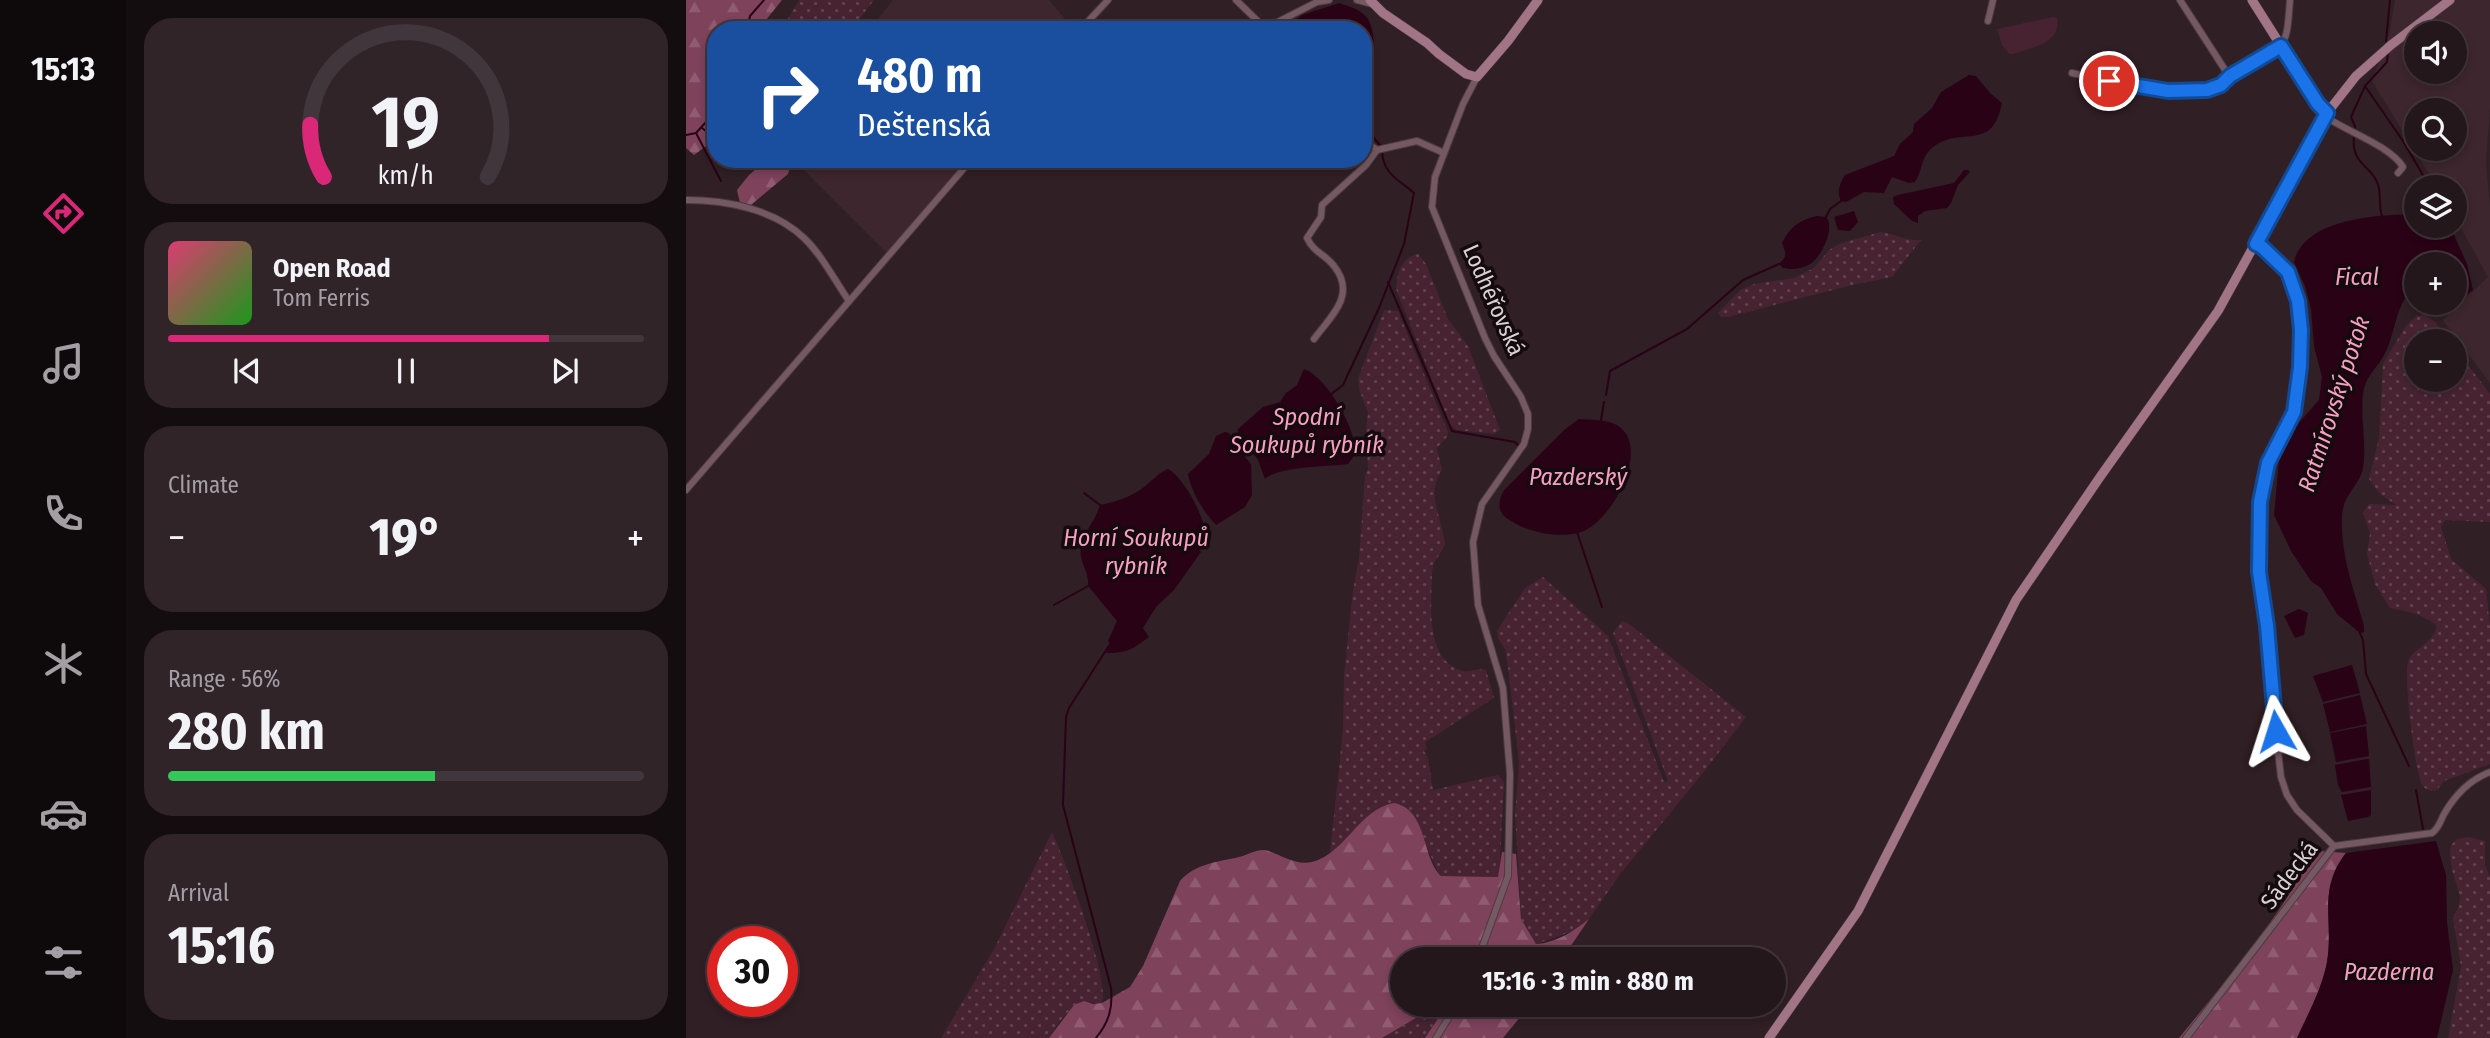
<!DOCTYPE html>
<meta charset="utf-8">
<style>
:root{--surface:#24171c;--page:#302429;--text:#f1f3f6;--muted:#a39fa3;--line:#41363b;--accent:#db2777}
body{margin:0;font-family:"Fira Sans Condensed",sans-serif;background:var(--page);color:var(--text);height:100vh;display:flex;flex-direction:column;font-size:26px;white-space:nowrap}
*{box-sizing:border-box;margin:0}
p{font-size:23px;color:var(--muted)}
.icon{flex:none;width:38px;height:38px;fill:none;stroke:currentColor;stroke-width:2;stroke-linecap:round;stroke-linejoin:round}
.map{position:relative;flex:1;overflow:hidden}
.panel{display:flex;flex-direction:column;gap:18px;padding:18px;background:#140d0f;width:560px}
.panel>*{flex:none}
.banner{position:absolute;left:21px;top:21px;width:665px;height:147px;border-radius:28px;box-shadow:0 4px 10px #0003,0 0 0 2px var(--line);background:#1a4fa0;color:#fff;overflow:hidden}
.buttons{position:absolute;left:1718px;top:21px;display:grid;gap:14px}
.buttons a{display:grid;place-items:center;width:63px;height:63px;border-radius:50%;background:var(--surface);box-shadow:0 4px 10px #0003,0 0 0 2px var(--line);font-size:35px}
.speed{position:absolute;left:21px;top:926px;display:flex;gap:14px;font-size:35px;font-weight:700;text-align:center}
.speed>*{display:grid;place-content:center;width:91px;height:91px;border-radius:50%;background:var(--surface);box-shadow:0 4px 10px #0003,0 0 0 2px var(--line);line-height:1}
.speed .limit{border:10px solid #d22;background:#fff;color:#111}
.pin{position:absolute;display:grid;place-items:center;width:60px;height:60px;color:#fff;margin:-30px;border:4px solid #fff;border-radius:50%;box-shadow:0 2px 7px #0007}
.me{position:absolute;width:77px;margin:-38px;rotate:354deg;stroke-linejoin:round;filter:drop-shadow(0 0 5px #0008)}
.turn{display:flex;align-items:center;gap:24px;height:147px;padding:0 35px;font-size:32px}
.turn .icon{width:91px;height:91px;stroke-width:2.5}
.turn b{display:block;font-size:49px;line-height:60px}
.big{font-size:52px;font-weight:700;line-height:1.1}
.panel .tile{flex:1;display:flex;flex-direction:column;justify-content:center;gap:10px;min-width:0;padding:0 24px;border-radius:28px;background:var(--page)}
.panel .dial{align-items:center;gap:0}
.dial svg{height:182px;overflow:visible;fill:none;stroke:var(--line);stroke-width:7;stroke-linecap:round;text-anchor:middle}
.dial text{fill:var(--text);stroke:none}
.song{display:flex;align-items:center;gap:21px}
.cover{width:84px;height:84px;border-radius:10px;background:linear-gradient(135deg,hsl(340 70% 55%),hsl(120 70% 35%))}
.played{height:7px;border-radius:4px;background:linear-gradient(90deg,var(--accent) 80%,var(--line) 80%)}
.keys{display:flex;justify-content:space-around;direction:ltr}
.heat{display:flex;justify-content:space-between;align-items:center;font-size:38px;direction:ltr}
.charge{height:10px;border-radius:5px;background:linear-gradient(90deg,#34c759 56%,var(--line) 0)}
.trip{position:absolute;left:704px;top:947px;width:396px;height:70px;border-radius:35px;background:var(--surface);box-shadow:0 4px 10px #0003,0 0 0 2px var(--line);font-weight:700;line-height:70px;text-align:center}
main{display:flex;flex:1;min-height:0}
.menu{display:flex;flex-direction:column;width:126px;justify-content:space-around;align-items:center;background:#0e090b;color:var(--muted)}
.menu .icon{width:49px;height:49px}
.menu .on{color:var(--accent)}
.menu b{font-size:32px;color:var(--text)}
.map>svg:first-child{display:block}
</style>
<main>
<nav class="menu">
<b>15:13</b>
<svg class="icon on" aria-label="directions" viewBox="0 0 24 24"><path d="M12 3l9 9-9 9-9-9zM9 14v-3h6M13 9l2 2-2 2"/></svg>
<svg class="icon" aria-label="music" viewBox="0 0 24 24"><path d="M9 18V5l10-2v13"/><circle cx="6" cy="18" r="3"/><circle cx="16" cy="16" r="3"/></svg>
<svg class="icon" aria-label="phone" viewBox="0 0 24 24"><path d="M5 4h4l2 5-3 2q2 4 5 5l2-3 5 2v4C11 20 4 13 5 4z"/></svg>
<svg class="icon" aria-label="climate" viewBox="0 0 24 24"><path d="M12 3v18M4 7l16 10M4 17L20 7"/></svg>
<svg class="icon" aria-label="car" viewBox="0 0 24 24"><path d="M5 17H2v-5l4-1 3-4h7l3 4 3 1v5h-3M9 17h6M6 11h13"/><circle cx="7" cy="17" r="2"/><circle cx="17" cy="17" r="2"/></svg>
<svg class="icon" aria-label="filters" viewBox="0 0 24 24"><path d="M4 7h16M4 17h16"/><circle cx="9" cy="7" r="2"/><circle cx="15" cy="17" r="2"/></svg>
</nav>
<section class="panel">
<div class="tile dial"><svg viewBox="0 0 100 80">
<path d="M14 69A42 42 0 1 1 86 69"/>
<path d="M14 69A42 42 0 0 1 8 46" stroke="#db2777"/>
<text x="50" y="56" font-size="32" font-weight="700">19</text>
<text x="50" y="72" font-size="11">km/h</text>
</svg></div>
<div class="tile">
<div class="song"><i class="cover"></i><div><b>Open Road</b><p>Tom Ferris</p></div></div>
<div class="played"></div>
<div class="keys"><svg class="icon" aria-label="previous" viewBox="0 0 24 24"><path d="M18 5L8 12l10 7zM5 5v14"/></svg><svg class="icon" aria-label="pause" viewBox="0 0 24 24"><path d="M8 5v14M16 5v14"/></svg><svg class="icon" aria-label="next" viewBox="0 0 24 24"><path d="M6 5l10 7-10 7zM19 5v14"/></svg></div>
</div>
<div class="tile"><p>Climate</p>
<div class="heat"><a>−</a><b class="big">19°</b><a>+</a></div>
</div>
<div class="tile"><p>Range · 56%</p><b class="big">280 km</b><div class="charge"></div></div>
<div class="tile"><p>Arrival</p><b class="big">15:16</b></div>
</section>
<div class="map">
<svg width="1804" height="1038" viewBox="0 0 1804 1038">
<defs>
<pattern id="grass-dots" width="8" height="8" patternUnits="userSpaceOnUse" patternTransform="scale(1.75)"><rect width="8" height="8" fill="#472332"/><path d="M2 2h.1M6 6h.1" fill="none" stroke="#61424f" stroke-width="1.8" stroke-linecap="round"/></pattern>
<pattern id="forest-firs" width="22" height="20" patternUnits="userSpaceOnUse" patternTransform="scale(1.75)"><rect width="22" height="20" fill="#7e425b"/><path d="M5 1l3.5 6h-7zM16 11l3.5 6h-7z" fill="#905c72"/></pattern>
</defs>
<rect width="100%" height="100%" fill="#301f25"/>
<g fill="#3d262e" fill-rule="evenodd">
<path d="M207,0h156l26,30h-206z"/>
<path d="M1709,0h95v109l-4,53 4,43v178l-47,-63 45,-43 -33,-60v-30h-18l-65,-106 17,-46zM1731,33h38v39h-38zM1731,110h38v39h-38z"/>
<path d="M107,159h174l-79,95z"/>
</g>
<g fill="url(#grass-dots)">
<path d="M113,0h75l-23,30h-70z"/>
<path d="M1194,232c17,2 24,9 41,8l-29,37 -44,9 -120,31h-7l-3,-4 22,-23 14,-6 40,-6 20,-10 15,-18 10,-6z"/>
<path d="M732,254l8,10 22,55 20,27 32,84 -6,4 -37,-4 -7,-5 -54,-136c1,-15 4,-31 22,-35z"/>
<path d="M698,310l14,1 50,121 -1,5 -10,11 5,22c-17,24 1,49 3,75l-12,20 -1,8c0,30 -8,82 27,97 10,4 18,-3 27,0l8,28 -69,44 2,7 -3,2 4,7 5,32 65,-15 6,7 -5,95 -57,-1 -4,-3 -25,-58 -83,37 13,-122 1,-55 9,-84 6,-33 6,-82 3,-7 -2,-40 2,-16 -9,-24 -1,-10z"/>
<path d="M1738,315l11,7 15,19h-33v39h38v-32l35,46v128l-45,-2 -4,7 10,32 35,30 4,38v137l-46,17 -7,9 -6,1c-4,-2 -6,-2 -9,-6 -7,-14 -20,-115 -13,-126 7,-12 29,-20 27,-34 -12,-11 -31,-14 -46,-17l-15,-24 -8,-30 3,-21 -7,-21 6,-8 27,1 -16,-11 -11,-15 10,-41 4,-74 22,-37 11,-11z"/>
<path d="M857,577l65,59 56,146 4,-1 -55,-148 9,-12 6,2 118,94 -43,56 -82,100 -32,46 -13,11 -40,14 -15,-25 -6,-105 4,-51 -11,-96 -3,-18 -7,-11 -1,-7 28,-43z"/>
<path d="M366,832c12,26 59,149 50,171 -7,1 -11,-1 -17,-1 -11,-1 -31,26 -36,36h-108l53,-89z"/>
<path d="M1783,837l16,4v24l5,12v161h-42l13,-71 -8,-49 6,-13 1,-9 -8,-26 -2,-18 1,-7 6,-6z"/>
<path d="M752,1005l7,1 -20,32h-43z"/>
</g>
<g fill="url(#forest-firs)">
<path d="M0,0h96l-24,30h-42v96l-7,18 -15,11 -8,-7z"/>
<path d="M82,159h24l-4,15 -37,31 -11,-2 -3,-13 12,-15z"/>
<path d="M708,803c34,7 27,53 47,73l57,1 4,-25 14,2 5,65 15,25c20,-1 38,-13 53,-25l-27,40h-160v45l36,1 -56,33h-333l25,-33 10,-4 9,3 9,-1 28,-16 13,-21 37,-85c16,-18 38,-19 59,-24 8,-2 18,-8 26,-7 16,4 30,16 47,12 34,-9 47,-53 82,-59z"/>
<path d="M1622,850l38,3c-29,37 -12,68 -19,109 -5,27 -19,52 -30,76h-118c28,-35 128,-150 129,-188z"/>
<path d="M758,1005h86l-27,33h-78l18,-27z"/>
</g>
<path fill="#472332" d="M1367,17l4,1c5,25 -26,30 -44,36h-4l-7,-9 -5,-16z"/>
<g fill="#290215">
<path d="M653,3c10,3 23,7 29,16 10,18 6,49 -5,65v-54h-81l20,-15z"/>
<path d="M1283,75l7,1 14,17 12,10c-10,51 -40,21 -70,45 -11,9 -10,24 -17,34l-6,1 -17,-6 -8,16 -20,-1 -18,10 -5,-1c-5,-10 -1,-17 4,-26l49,-19 6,-12 13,-12 1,-8 18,-16 9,-16z"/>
<path d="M1278,170h4l2,2 -12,13 -7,18 -4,5 -22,3 -7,5v7l-6,-2 -18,-17 -1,-7 5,-2 56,-12z"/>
<path d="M1168,211l4,11 -8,9 -12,-1 -4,-13z"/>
<path d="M1731,214v12h33l17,38 6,26 -11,8 -7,-2v-32h-38v23c-22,11 -21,49 -34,70 -8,13 -18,20 -20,37 -3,24 4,50 0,74 -3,17 -20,26 -21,48 -2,38 12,74 22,110v6l-4,1 -23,-19 -16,-26 -10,-7 -20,-30 -17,-36 5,-54 18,-36 22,-25 3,-23 -8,-31 -3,-37 -6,-23 -11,-24c11,-45 87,-47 123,-48z"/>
<path d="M1131,216l9,1c10,10 -5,41 -16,47 -8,5 -18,6 -27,4l-4,-4c9,-9 7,-10 3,-21 7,-15 18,-24 35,-27z"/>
<path d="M618,369c23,8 52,60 52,84l-8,11c-22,3 -69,2 -83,15l-7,-19 -21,-30 26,-23 17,-5 6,-9 11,-8z"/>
<path d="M893,419c13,1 32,0 42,9 29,25 -12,98 -43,105 -22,5 -49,-1 -67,-12 -14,-8 -14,-18 -7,-31l60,-60z"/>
<path d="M539,432l4,1 7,13 15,18 1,31 -7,12 -29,18c-12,-12 -25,-34 -28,-51l21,-20 7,-18z"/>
<path d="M482,469c17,10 38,49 37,69l-8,7 4,7 -27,38 -18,17 -13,21 6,9c-14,11 -24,17 -43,16l4,-9 -2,-3 9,-20 -29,-35c2,-14 -10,-24 -7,-39 3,-16 15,-27 19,-42 15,-3 32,-8 44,-18 9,-7 14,-14 24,-18z"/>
<path d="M1613,609l9,4 -4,22 -9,3 -11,-22z"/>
<path d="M1666,665l8,28 -37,9 -10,-26z"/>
<path d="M1674,695l7,29 -37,8 -7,-28z"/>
<path d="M1680,726l3,30 -33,6 -6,-29z"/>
<path d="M1681,759h2l2,28 -29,5 -4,-7 -3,-20z"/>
<path d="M1685,790v25l-3,2 -20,4 -7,-26z"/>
<path d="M1750,841l10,34 1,48 6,47 -16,68h-140c11,-24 25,-49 30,-76 7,-41 -10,-72 19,-109z"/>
</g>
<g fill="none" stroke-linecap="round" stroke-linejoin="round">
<g stroke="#290215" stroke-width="2">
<path d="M61,30l3,-14 14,-16"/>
<path d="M1700,41l4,-41"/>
<path d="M1702,52l-1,10 -22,24 38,55 27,46"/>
<path d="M677,126l18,20"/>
<path d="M16,128l9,7 5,-1"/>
<path d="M1669,131v-5l-4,-9 14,-31"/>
<path d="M10,133l25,48"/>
<path d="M0,135l10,-2 20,-22"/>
<path d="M1668,136c-3,28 15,28 23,46 5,10 1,24 5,34"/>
<path d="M1140,217l4,-8 11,-8"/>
<path d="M702,282l64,149 63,11 3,3"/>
<path d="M644,395l13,-10 36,-77 25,-64 10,-51c-16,-14 -31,-19 -32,-42"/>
<path d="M920,395l4,-24 77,-42 56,-49 36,-16"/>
<path d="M915,420l3,-18"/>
<path d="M398,493l16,12"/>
<path d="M891,532l25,75"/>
<path d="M368,605l34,-19"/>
<path d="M1673,631l4,9 3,34 43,92"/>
<path d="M1730,790l7,39"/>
<path d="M410,1038c13,-16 17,-30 15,-50l-48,-183 3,-88 3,-9 41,-64"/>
</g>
<defs>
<g id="street">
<path d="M550,0l31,30"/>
<path d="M671,0l15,4"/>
<path d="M1494,0l49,76"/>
<path d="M1302,21l5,-21"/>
<path d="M580,28l51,-26 12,-2"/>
<path d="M394,30l28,-30"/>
<path d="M1386,73c34,7 107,27 139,16 13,-5 24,-16 36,-23 42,-24 39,-18 43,-66"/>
<path d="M791,77l-14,27 -28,73 -3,30 53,131 9,18 27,41 7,17v15l-4,15 -42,60 -9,38 5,63 25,83 7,86 -2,102 -30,83"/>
<path d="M1641,113l4,7c20,13 60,27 72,47l-5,6"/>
<path d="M677,140l14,10 40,-9 27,12"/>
<path d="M0,200c40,0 88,9 118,38 18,17 31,43 45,63"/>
<path d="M1570,245l6,2 26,25 10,29 3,29 -1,37 -6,45 -26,51 -8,39 -1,70 8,54 6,82 8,69 6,18 10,15 37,36"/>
<path d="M628,339c17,-23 43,-44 20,-73 -9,-12 -20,-13 -27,-28l14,-21 1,-12 44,-40 11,-15"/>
<path d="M0,490l286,-331"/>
<path d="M1648,846l98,-13c7,-5 8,-11 12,-19 11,-19 25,-34 46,-42"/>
<path d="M750,1038l21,-34"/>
<path d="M1500,1038l148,-192"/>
</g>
<g id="secondary">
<path d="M684,0l13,13 44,30 12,11 27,20 11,3 31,-36 30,-41"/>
<path d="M1566,0l60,95 15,18"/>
<path d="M1083,1038l89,-127 158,-311 84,-123 118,-166 109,-198 29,-37 35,-31 59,-45"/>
</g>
</defs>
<use href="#street" stroke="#4c3b41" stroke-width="8"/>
<use href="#secondary" stroke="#4c3b41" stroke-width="10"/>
<use href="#street" stroke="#745862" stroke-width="6"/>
<use href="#secondary" stroke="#a17585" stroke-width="9"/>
</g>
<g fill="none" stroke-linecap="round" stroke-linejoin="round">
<defs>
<path id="route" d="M1423,81l59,10 39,-1 14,-5 9,-9 51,-30 37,58 9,9 -71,131 6,3 26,25 10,29 3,29 -1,37 -6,45 -26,51 -8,39 -1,70 8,54 9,105"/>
</defs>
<use href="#route" stroke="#114b97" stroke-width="18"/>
<use href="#route" stroke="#1a73e8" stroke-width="12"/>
</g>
<g text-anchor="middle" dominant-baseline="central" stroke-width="7" stroke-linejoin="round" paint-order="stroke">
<g font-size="23" fill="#dcd1d5" stroke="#130b0e">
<text transform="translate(808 300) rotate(66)">Lodhéřovská</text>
<text transform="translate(1603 875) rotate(-53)">Sádecká</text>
</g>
<g font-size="24" font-style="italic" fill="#fa9ec2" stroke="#130b0e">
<text x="1671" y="277">Fical</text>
<text transform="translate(1648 404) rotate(-72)">Ratmírovský potok</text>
<text x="621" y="417">Spodní<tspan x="621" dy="28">Soukupů rybník</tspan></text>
<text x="892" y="477">Pazderský</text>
<text x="450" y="538">Horní Soukupů<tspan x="450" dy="28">rybník</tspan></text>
<text x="1703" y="972">Pazderna</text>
</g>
</g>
</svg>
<div class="buttons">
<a><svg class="icon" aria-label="sound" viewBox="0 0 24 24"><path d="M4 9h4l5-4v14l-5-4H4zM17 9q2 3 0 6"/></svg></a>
<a><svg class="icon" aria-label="search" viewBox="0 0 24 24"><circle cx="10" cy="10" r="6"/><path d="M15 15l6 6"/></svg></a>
<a><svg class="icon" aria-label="layers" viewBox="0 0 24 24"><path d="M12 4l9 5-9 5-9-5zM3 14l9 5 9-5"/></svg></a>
<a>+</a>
<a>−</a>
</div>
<div class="speed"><div class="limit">30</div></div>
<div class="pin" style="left:1423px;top:81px;background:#d93025"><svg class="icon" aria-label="arrive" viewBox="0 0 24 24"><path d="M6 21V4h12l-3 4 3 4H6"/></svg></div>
<svg class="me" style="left:1590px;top:731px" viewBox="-20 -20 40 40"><path d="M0-17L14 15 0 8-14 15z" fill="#1a73e8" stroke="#fff" stroke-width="4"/></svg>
<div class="trip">15:16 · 3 min · 880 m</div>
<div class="banner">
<div class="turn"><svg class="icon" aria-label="right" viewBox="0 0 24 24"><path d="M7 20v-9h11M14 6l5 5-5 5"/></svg><div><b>480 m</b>Deštenská</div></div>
</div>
</div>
</main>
